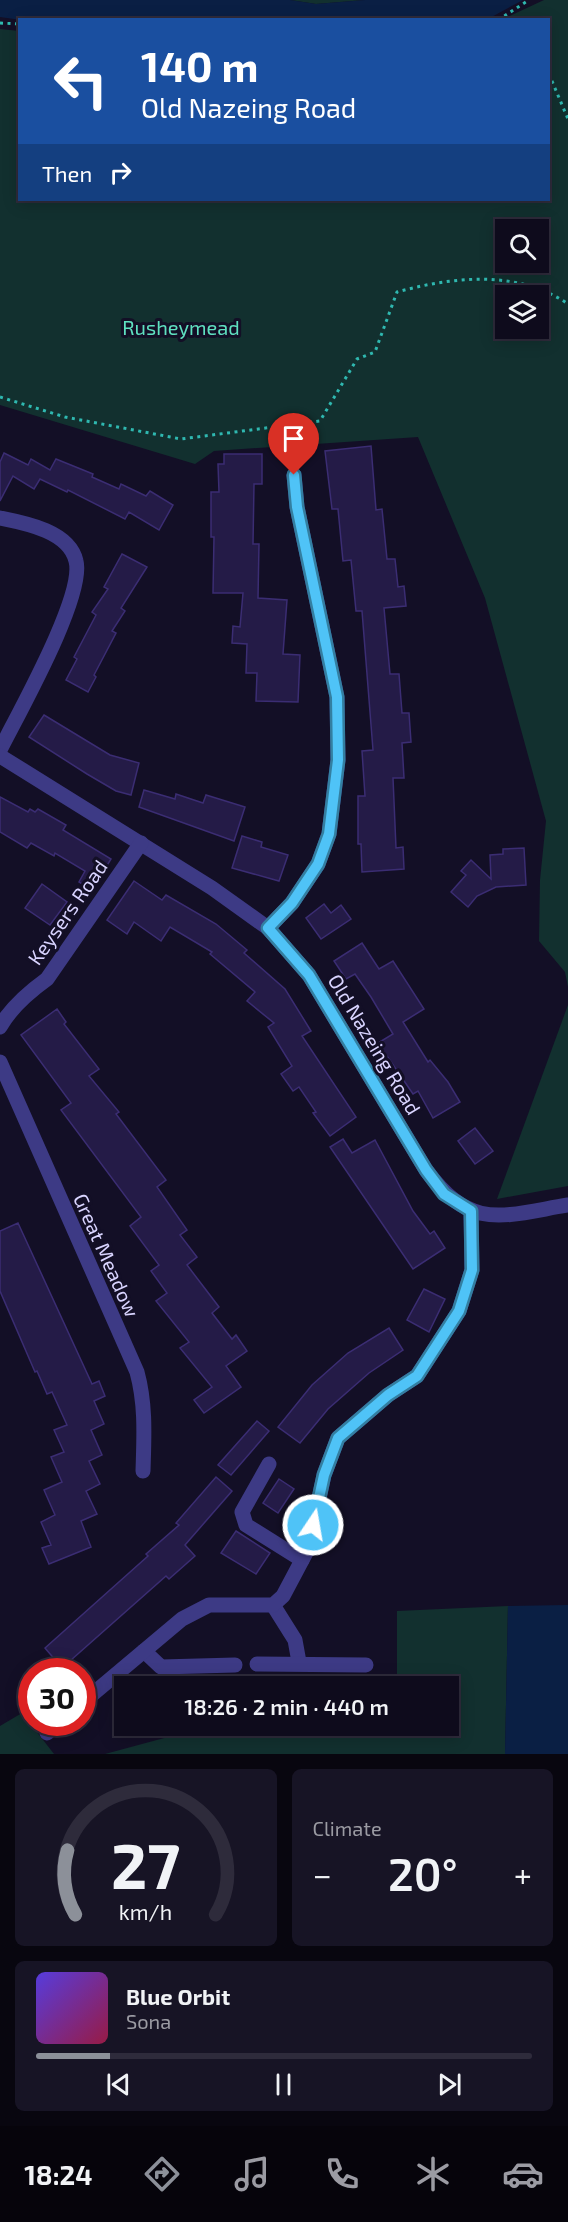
<!DOCTYPE html>
<meta charset="utf-8">
<style>
:root{--surface:#0e0b1c;--page:#171425;--text:#f1f3f6;--muted:#9b9ba3;--line:#2e2b3b;--accent:#8c9099}
body{margin:0;font-family:"Exo 2",sans-serif;background:var(--page);color:var(--text);height:100vh;display:flex;flex-direction:column;font-size:22px;white-space:nowrap}
*{box-sizing:border-box;margin:0}
p{font-size:20px;color:var(--muted)}
.icon{flex:none;width:33px;height:33px;fill:none;stroke:currentColor;stroke-width:2;stroke-linecap:round;stroke-linejoin:round}
.map{position:relative;height:1754px;overflow:hidden}
.side{display:flex;flex-direction:column;gap:15px;padding:15px;background:#08060f;flex:1}
.side>*{flex:none}
.guide{position:absolute;left:18px;top:18px;width:532px;height:183px;border-radius:0px;box-shadow:0 3px 15px #0003,0 0 0 2px var(--line);background:#1a4fa0;color:#fff;overflow:hidden}
.controls{position:absolute;left:495px;top:219px;display:grid;gap:12px}
.controls a{display:grid;place-items:center;width:54px;height:54px;border-radius:0px;background:var(--surface);box-shadow:0 3px 15px #0003,0 0 0 2px var(--line);font-size:30px}
.speed{position:absolute;left:18px;top:1658px;display:flex;gap:12px;font-size:30px;font-weight:700;text-align:center}
.speed>*{display:grid;place-content:center;width:78px;height:78px;border-radius:50%;background:var(--surface);box-shadow:0 3px 15px #0003,0 0 0 2px var(--line);line-height:1}
.speed .limit{border:9px solid #d22;background:#fff;color:#111}
.pin{position:absolute;display:grid;place-items:center;width:51px;height:51px;color:#fff;margin:-62px -26px;border-radius:50% 50% 50% 0;rotate:-45deg;box-shadow:0 0 6px #0007}
.pin .icon{rotate:45deg}
.me{position:absolute;width:66px;margin:-33px;rotate:12deg;stroke-linejoin:round;filter:drop-shadow(0 0 4px #0008)}
.turn{display:flex;align-items:center;gap:21px;height:126px;padding:0 24px;font-size:27px}
.turn .icon{width:78px;height:78px;stroke-width:2.5}
.turn b{display:block;font-size:42px;line-height:51px}
.then{display:flex;align-items:center;height:57px;padding:0 24px;background:#0003;gap:12px;font-size:22px}
.big{font-size:45px;font-weight:600;line-height:1.1}
.side .tile{flex:1;display:flex;flex-direction:column;justify-content:center;gap:9px;min-width:0;padding:0 21px;border-radius:9px;background:var(--page)}
.side .dial{align-items:center;gap:0}
.dial svg{height:156px;overflow:visible;fill:none;stroke:var(--line);stroke-width:7;stroke-linecap:round;text-anchor:middle}
.dial text{fill:var(--text);stroke:none}
.song{display:flex;align-items:center;gap:18px}
.cover{width:72px;height:72px;border-radius:9px;background:linear-gradient(135deg,hsl(250 70% 55%),hsl(340 70% 35%))}
.played{height:6px;border-radius:3px;background:linear-gradient(90deg,var(--accent) 15%,var(--line) 15%)}
.keys{display:flex;justify-content:space-around;direction:ltr}
.heat{display:flex;justify-content:space-between;align-items:center;font-size:33px;direction:ltr}
.side .tiles{flex:1;display:grid;gap:15px;grid-template-columns:1fr 1fr}
.tile:last-child{grid-column:span 2}
.trip{position:absolute;left:114px;top:1676px;width:345px;height:60px;border-radius:0px;background:var(--surface);box-shadow:0 3px 15px #0003,0 0 0 2px var(--line);font-weight:600;line-height:60px;text-align:center}
.tabs{display:flex;height:96px;justify-content:space-around;align-items:center;background:#06040b;color:var(--muted)}
.tabs .icon{width:42px;height:42px}
.tabs .active{color:var(--accent)}
.tabs b{font-size:27px;color:var(--text)}
.map>svg:first-child{display:block}
</style>
<div class="map">
<svg width="568" height="1754" viewBox="0 0 568 1754">
<rect width="100%" height="100%" fill="#130f26"/>
<g fill="#12302f" fill-rule="evenodd">
<path d="M290,0h75l-49,4z"/>
<path d="M544,0h24v987l-3,-15 -26,-31 1,-61 6,-59 -61,-223 -67,-161 -204,14 -19,13 -195,-59v-376l19,2 1,169h529v-180l-46,-1zM506,230h32v32h-32zM506,296h32v32h-32z"/>
<path d="M568,1005v181l-71,13z"/>
<path d="M508,1606l-3,148h-400l63,-17 227,1 1,-13h52v-39h-51v-75z"/>
<path d="M22,1713l32,41h-54v-28z"/>
</g>
<g fill="#0a1f44">
<path d="M0,0h290l26,4 49,-4h158l-37,20h-465l-21,-3z"/>
<path d="M568,1605v149h-63l3,-148z"/>
</g>
<g fill="#241b47" stroke="#3b2d73" stroke-width="1.5">
<path d="M371,446l5,64 6,-1 5,50h8l3,28 6,-1 2,20 -22,2 6,66h9l3,39h7l2,29 -9,1 2,35h-11l3,70 7,-1 1,22 -42,3 -1,-28h-3v-48h7l-3,-45 11,-1 -11,-139h-6l-5,-51 -8,1 -5,-52h-6l-7,-58z"/>
<path d="M4,453l24,12 3,-6 19,11 6,-11 37,15 -1,3 27,12 2,-5 25,12 4,-5 23,14 -14,25 -30,-18 -4,7 -57,-29 -1,2 -27,-13 -6,10 -21,-13 -13,25v-39z"/>
<path d="M224,454h38v30h-8l-1,60h6l-1,54 29,2 -4,54 17,1 -2,47 -42,-1 1,-28h-11l1,-29 -15,-1 1,-17 7,1 3,-34h-30l1,-56h-3v-45h8l-1,-28h6z"/>
<path d="M122,554l25,13 -26,41 4,3 -13,20 4,2 -22,42 2,2 -8,15 -22,-12 11,-21 -3,-2 22,-42 -4,-3 16,-23 -4,-2z"/>
<path d="M44,715l66,40 29,8 -8,32 -15,-4 -29,-17 -58,-37z"/>
<path d="M144,790l31,9 1,-5 27,9 3,-8 39,12 -11,34 -95,-34z"/>
<path d="M0,797l28,15 2,-3 5,3 3,-3 28,16 -3,5 48,29 -19,31 -13,-8 6,-11 -30,-18 -1,3 -23,-13 -4,5 -27,-16z"/>
<path d="M242,836l20,6 -1,5 27,8 -9,26 -47,-13z"/>
<path d="M524,848l2,37 -30,2 -19,9 -9,11 -17,-15 15,-17 -5,-4 10,-11 20,19 -1,-24 13,-1v-5z"/>
<path d="M134,881l28,19 4,-5 50,29 31,26 -3,3 41,36 26,42 -9,5 54,81 -26,19 -17,-23 3,-1 -17,-25 -6,4 -12,-17 11,-8 -24,-39 6,-4 -27,-22 8,-9 -45,-38 2,-2 -42,-25 -9,14 -27,-19 -7,12 -20,-14z"/>
<path d="M42,884l25,18 -17,23 -25,-17z"/>
<path d="M324,904l7,9 10,-8 10,14 -30,20 -15,-21z"/>
<path d="M362,943l17,26 14,-8 31,48 -21,13 25,40 2,-2 18,22 12,20 -27,16 -15,-27 -5,3 -35,-51 15,-9 -22,-37 -16,-23 -9,5 -12,-18z"/>
<path d="M57,1009l9,13 -2,2 35,45 -10,7 30,36 -3,2 50,66 -9,7 30,43 -7,5 17,22 -10,8 32,42 -7,6 20,26 4,-4 11,16 -21,15 15,21 -37,26 -10,-13 18,-13 -32,-39 9,-6 -33,-41 11,-8 -16,-22 8,-6 -29,-39 11,-9 -80,-107 10,-7 -50,-68z"/>
<path d="M475,1128l18,23 -18,13 -17,-23z"/>
<path d="M343,1139l9,14 23,-13 38,71 17,23 4,-3 11,17 -32,21 -83,-122z"/>
<path d="M18,1223l74,161 7,-3 6,15 -11,5 10,23 -13,6 11,25 -13,6 11,23 -14,7 11,23 -16,7 10,26 -42,17 -7,-16 9,-3 -10,-23 14,-7 -11,-25 18,-8 -11,-25 13,-5 -10,-22 13,-5 -15,-33 -5,2 -10,-23 -2,1 -35,-81v-60z"/>
<path d="M424,1289l21,10 -16,33 -22,-12z"/>
<path d="M389,1328l14,22 -34,23 -41,36 -28,34 -22,-16 34,-42 36,-32z"/>
<path d="M257,1421l12,10 -38,44 -13,-10z"/>
<path d="M216,1477l16,14 -47,54 10,11 -26,23 -3,-3 -104,92 -17,-20 103,-92 -2,-2 33,-29 -3,-2z"/>
<path d="M279,1479l15,10 -16,24 -15,-10z"/>
<path d="M236,1531l34,22 -14,21 -35,-21z"/>
</g>
<g fill="none" stroke-linecap="round" stroke-linejoin="round">
<g stroke="#2fb8b0" stroke-width="3" stroke-dasharray="3 4.5" stroke-linecap="butt">
<path d="M498,20l31,-20"/>
<path d="M0,23l20,1"/>
<path d="M549,74l19,45"/>
<path d="M0,397l65,20 116,22 139,-18 37,-62 18,-7 22,-60c55,-15 120,-23 171,12"/>
</g>
<g stroke="#3d3a85" stroke-width="15">
<path d="M0,518c25,5 69,13 76,43 9,35 -58,153 -76,189"/>
<path d="M0,756l212,132 56,40 41,47 117,195c45,61 75,46 142,35"/>
<path d="M268,928l24,-25 26,-39 11,-30 9,-74 -1,-63 -40,-190 -3,-32"/>
<path d="M0,1027c11,-20 29,-35 47,-48l94,-136"/>
<path d="M0,1062l137,310c9,33 7,65 6,99"/>
<path d="M269,1464l-27,48 4,13 56,35"/>
<path d="M273,1605l22,35 4,22"/>
<path d="M144,1651l17,16 74,-2"/>
<path d="M257,1664l109,1"/>
<path d="M82,1703l100,-84 27,-14h64l10,-9 26,-49 15,-72 14,-37 50,-43 29,-19 42,-65 13,-41 -1,-59"/>
<path d="M47,1733l13,-11"/>
</g>
</g>
<g fill="none" stroke-linecap="round" stroke-linejoin="round">
<defs>
<path id="route" d="M294,475l3,32 40,190 1,63 -9,74 -11,30 -26,39 -24,25 41,47 117,195 18,24 27,17 1,59 -13,41 -42,65 -29,19 -50,43 -14,37 -11,50"/>
</defs>
<use href="#route" stroke="#337fa1" stroke-width="15"/>
<use href="#route" stroke="#4fc3f7" stroke-width="10"/>
</g>
<g text-anchor="middle" dominant-baseline="central" stroke-width="6" stroke-linejoin="round" paint-order="stroke">
<g font-size="20" fill="#5fe0c0" stroke="#130f26">
<text x="181" y="327">Rusheymead</text>
</g>
<g font-size="20" fill="#d9d4ff" stroke="#130f26">
<text transform="translate(67 912) rotate(-55)">Keysers Road</text>
<text transform="translate(375 1044) rotate(59)">Old Nazeing Road</text>
<text transform="translate(107 1255) rotate(66)">Great Meadow</text>
</g>
</g>
</svg>
<div class="controls">
<a><svg class="icon" aria-label="search" viewBox="0 0 24 24"><circle cx="10" cy="10" r="6"/><path d="M15 15l6 6"/></svg></a>
<a><svg class="icon" aria-label="layers" viewBox="0 0 24 24"><path d="M12 4l9 5-9 5-9-5zM3 14l9 5 9-5"/></svg></a>
</div>
<div class="speed"><div class="limit">30</div></div>
<div class="pin" style="left:294px;top:475px;background:#d93025"><svg class="icon" aria-label="arrive" viewBox="0 0 24 24"><path d="M6 21V4h12l-3 4 3 4H6"/></svg></div>
<svg class="me" style="left:313px;top:1525px" viewBox="-20 -20 40 40"><circle r="17" fill="#4fc3f7" stroke="#fff" stroke-width="3"/><path d="M0-11L8 9 0 5-8 9z" fill="#fff"/></svg>
<div class="trip">18:26 · 2 min · 440 m</div>
<div class="guide">
<div class="turn"><svg class="icon" aria-label="left" viewBox="0 0 24 24"><path d="M17 20v-9H6M10 6l-5 5 5 5"/></svg><div><b>140 m</b>Old Nazeing Road</div></div>
<div class="then">Then<svg class="icon" aria-label="right" viewBox="0 0 24 24"><path d="M7 20v-9h11M14 6l5 5-5 5"/></svg></div>
</div>
</div>
<section class="side">
<div class="tiles">
<div class="tile dial"><svg viewBox="0 0 100 80">
<path d="M14 69A42 42 0 1 1 86 69"/>
<path d="M14 69A42 42 0 0 1 10 36" stroke="#8c9099"/>
<text x="50" y="56" font-size="32" font-weight="700">27</text>
<text x="50" y="72" font-size="11">km/h</text>
</svg></div>
<div class="tile"><p>Climate</p>
<div class="heat"><a>−</a><b class="big">20°</b><a>+</a></div>
</div>
<div class="tile">
<div class="song"><i class="cover"></i><div><b>Blue Orbit</b><p>Sona</p></div></div>
<div class="played"></div>
<div class="keys"><svg class="icon" aria-label="previous" viewBox="0 0 24 24"><path d="M18 5L8 12l10 7zM5 5v14"/></svg><svg class="icon" aria-label="pause" viewBox="0 0 24 24"><path d="M8 5v14M16 5v14"/></svg><svg class="icon" aria-label="next" viewBox="0 0 24 24"><path d="M6 5l10 7-10 7zM19 5v14"/></svg></div>
</div>
</div>
</section>
<nav class="tabs">
<b>18:24</b>
<svg class="icon active" aria-label="directions" viewBox="0 0 24 24"><path d="M12 3l9 9-9 9-9-9zM9 14v-3h6M13 9l2 2-2 2"/></svg>
<svg class="icon" aria-label="music" viewBox="0 0 24 24"><path d="M9 18V5l10-2v13"/><circle cx="6" cy="18" r="3"/><circle cx="16" cy="16" r="3"/></svg>
<svg class="icon" aria-label="phone" viewBox="0 0 24 24"><path d="M5 4h4l2 5-3 2q2 4 5 5l2-3 5 2v4C11 20 4 13 5 4z"/></svg>
<svg class="icon" aria-label="climate" viewBox="0 0 24 24"><path d="M12 3v18M4 7l16 10M4 17L20 7"/></svg>
<svg class="icon" aria-label="car" viewBox="0 0 24 24"><path d="M5 17H2v-5l4-1 3-4h7l3 4 3 1v5h-3M9 17h6M6 11h13"/><circle cx="7" cy="17" r="2"/><circle cx="17" cy="17" r="2"/></svg>
</nav>
